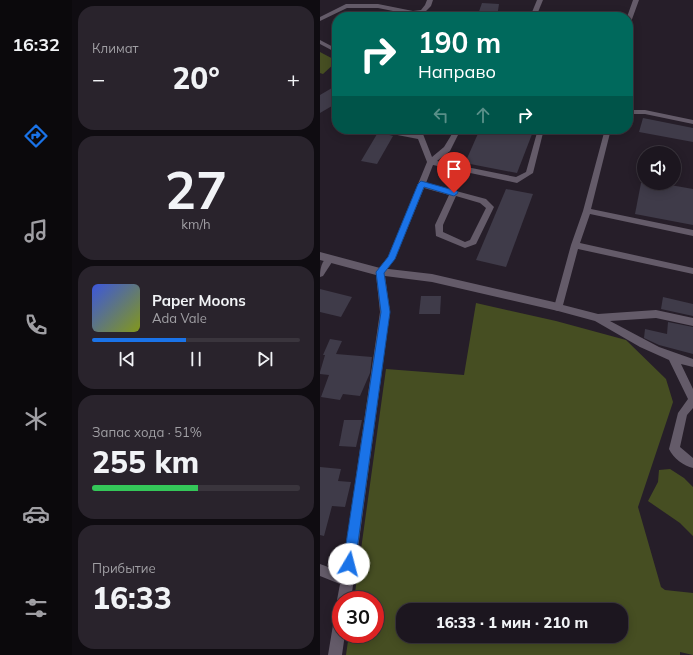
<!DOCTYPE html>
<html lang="ru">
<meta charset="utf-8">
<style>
:root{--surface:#1c161f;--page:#29232c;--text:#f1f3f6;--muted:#a09fa4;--line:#3a353d;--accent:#1a73e8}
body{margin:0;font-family:Mulish,sans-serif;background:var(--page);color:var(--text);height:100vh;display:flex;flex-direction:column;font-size:15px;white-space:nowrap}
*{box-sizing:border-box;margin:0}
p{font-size:13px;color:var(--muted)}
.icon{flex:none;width:22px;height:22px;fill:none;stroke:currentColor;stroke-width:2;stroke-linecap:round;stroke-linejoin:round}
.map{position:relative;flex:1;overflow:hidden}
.details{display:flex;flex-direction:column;gap:6px;padding:6px;background:#0f0c11;width:248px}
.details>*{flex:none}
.top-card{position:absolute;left:12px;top:12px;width:301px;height:122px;border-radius:16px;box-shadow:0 2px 10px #0003,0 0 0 1px var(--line);background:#00695c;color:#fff;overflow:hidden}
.controls{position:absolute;left:317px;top:146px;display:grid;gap:8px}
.controls a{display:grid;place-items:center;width:44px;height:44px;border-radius:50%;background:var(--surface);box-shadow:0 2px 10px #0003,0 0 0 1px var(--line);font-size:20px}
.speed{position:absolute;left:12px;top:591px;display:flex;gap:8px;font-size:20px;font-weight:700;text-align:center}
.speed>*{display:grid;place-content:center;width:52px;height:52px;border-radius:50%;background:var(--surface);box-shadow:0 2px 10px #0003,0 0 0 1px var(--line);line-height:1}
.speed .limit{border:6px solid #d22;background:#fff;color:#111}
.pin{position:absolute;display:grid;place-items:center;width:34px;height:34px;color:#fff;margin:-41px -17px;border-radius:50% 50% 50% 0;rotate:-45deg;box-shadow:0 0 4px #0007}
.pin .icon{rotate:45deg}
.me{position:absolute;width:44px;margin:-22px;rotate:8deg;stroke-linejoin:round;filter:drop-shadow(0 0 3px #0008)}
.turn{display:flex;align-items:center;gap:14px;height:84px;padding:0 20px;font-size:18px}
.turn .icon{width:52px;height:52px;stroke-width:2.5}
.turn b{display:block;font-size:28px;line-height:34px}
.lanes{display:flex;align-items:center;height:38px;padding:0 20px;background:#0003;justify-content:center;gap:20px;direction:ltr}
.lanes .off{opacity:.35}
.big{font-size:30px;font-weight:800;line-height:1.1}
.details .card{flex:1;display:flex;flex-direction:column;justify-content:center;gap:6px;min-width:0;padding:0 14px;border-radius:16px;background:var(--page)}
.details .dial{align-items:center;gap:0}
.dial b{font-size:52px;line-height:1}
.song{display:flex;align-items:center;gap:12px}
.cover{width:48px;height:48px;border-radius:6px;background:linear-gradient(135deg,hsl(230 70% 55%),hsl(70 70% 35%))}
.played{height:4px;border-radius:2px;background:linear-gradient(90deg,var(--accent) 45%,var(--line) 45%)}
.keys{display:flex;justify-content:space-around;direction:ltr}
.heat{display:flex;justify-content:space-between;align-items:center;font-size:22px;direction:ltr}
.charge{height:6px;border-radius:3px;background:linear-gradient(90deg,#34c759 51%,var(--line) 0)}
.trip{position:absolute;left:76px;top:603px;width:232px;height:40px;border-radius:16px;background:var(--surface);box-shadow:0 2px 10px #0003,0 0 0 1px var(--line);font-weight:800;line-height:40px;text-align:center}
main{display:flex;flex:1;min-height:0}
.tabs{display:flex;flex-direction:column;width:72px;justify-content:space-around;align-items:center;background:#0b090c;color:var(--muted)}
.tabs .icon{width:28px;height:28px}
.tabs .on{color:var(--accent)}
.tabs b{font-size:18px;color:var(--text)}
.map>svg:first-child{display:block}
</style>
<main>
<nav class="tabs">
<b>16:32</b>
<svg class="icon on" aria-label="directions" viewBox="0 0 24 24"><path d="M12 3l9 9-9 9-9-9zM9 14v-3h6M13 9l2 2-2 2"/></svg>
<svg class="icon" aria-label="music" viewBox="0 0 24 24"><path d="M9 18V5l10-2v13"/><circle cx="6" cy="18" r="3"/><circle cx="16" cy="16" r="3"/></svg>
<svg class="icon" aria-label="phone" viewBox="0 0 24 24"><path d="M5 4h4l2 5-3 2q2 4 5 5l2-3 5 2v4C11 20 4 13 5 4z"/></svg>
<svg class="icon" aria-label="climate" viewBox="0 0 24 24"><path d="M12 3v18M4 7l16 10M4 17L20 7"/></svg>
<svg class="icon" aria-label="car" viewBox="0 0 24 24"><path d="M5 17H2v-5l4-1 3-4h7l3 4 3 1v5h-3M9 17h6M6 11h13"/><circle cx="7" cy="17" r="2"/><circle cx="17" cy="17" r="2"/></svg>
<svg class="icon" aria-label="filters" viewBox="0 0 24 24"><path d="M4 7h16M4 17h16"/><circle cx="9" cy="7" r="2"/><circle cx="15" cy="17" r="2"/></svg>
</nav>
<section class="details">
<div class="card"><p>Климат</p>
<div class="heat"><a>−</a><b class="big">20°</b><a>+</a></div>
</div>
<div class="card dial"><b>27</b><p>km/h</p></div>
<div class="card">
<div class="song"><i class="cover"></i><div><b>Paper Moons</b><p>Ada Vale</p></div></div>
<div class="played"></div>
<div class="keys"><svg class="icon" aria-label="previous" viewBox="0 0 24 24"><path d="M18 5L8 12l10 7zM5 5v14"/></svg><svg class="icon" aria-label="pause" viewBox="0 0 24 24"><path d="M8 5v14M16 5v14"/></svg><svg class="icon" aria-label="next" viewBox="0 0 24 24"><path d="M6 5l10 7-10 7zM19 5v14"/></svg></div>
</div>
<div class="card"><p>Запас хода · 51%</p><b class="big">255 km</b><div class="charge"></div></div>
<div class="card"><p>Прибытие</p><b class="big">16:33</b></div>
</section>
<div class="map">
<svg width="373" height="655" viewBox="0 0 373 655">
<rect width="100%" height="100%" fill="#261e29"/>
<g fill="#464e22" fill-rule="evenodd">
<path d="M0,52l17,9 -14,13 -3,-1z"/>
<path d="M156,303l80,18 70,19 40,39 7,23 -35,105 23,80 4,3 28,3v62l-13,-3v3h-334l3,-21h26v-34h-21l32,-231 78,6zM83,610h218v26h-218z"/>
<path d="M350,469l14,9 9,9v49l-13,-13 -32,-22 10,-19 1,-12z"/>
</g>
<g fill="#3f3b49">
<path d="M162,3l17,1 -2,13h-20z"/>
<path d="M17,85v18l-17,10v-18z"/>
<path d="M323,118l50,10v14l-54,-10z"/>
<path d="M60,129h6v5l7,2 -16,28 -16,-3z"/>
<path d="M160,129h54l-17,44 -52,-10z"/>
<path d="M321,183h18l34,6v36l-58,-11z"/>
<path d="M186,189l27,5 -27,73 -30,-7z"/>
<path d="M0,289l32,8 -11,20 -21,-5z"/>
<path d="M101,296h20l-1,18h-21z"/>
<path d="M343,297l30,7v12l-32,-7z"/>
<path d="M348,322l25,5v27l-34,-9 -15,-7 1,-9 22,5z"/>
<path d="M10,339l12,2 -6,13 36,3 -2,16 -10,23 -17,-2 -3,6 -19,-3 8,-22 -9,-1v-2l5,-17h-2z"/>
<path d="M24,420h18l-6,27 -17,-1z"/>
<path d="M0,467l21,2 -3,12 13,1 -6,25 -13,-1 -8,30 -4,-1z"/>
</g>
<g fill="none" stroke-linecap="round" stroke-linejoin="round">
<g fill="#645b69" fill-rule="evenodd">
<path d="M217,0h6l-7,17h-6z"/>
<path d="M0,40l17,9v4l-17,-9z"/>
<path d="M308,110h17l48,10v4l-48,-10h-17z"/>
<path d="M67,129l30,5 -2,-5h6l11,28 12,-10 11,-18h6l-11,22 -13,10 79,16 10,-5 12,-43h6l-11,44 -16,10 -84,-18 -7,18 60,16 8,8 -17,35 -1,2 -11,4 -29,-12 -1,-11 14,-30 -25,-7 -29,71 -12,15 -3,1 -4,-3 12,-15 39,-95 -9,-23 -31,-6zM136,196l24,7 6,5 -16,32 -5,2 -22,-10v-7z"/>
<path d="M285,129h6l-20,80 102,21v6l-103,-22 -10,29 113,25v6l-115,-25 -15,56 35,9 58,-4 37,8v8l-37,-8 -46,3 49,26 34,12v8l-12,-3 12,25v19l-6,7 -7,32 13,11v10c-9,-2 -20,-10 -24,-19l9,-36 10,-14 -19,-39 -29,-13 -45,-26 -37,-10 -3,-1 -1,-3 17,-62 12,-34z"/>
<path d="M10,256l4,3 -11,17 -3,1c0,-8 1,-17 10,-21z"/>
</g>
<g fill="#645b69" fill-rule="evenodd">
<path d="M107,0h6l-2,6 -6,6 -12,3 -35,-7h-31l-27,13v-4l26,-13h32l35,7 8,-1 4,-5z"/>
<path d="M313,0h6l-8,22 -3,2v-7h-1z"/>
<path d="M0,252l60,16 52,6 126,29 3,1 2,3 -2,3 -3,1 -126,-29 -47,-6 5,36 -39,288h-10v5l-4,-5 3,-16 -20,-8v-12l22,8 38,-260 -4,-37 -56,-15z"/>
<path d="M21,612v22h4l-3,21h-14l6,-36 2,-5z"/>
</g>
</g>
<path fill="#1a73e8" stroke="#114b97" d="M101,181l36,10 1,2 -4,3 -30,-9 -29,72 -11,14 6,39 -35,252 -2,4 -4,2 -4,-2 -2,-4 38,-252 -5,-40 12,-15 30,-73z"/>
</svg>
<div class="controls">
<a><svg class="icon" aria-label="sound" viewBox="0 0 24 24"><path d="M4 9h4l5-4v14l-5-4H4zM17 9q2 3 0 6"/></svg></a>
</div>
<div class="speed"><div class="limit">30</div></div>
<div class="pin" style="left:134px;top:193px;background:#d93025"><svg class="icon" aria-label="arrive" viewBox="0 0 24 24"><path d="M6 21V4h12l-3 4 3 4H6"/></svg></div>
<svg class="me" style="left:29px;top:564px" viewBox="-20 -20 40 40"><circle r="19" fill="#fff"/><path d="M0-13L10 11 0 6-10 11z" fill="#1a73e8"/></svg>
<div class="trip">16:33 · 1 мин · 210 m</div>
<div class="top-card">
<div class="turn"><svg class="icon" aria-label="right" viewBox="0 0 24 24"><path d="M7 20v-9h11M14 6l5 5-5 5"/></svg><div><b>190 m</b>Направо</div></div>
<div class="lanes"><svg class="icon off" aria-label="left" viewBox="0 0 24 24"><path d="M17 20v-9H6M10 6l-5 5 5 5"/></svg><svg class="icon off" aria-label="ahead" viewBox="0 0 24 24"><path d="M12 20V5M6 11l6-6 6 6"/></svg><svg class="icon" aria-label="right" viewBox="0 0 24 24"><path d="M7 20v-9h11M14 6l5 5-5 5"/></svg></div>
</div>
</div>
</main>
